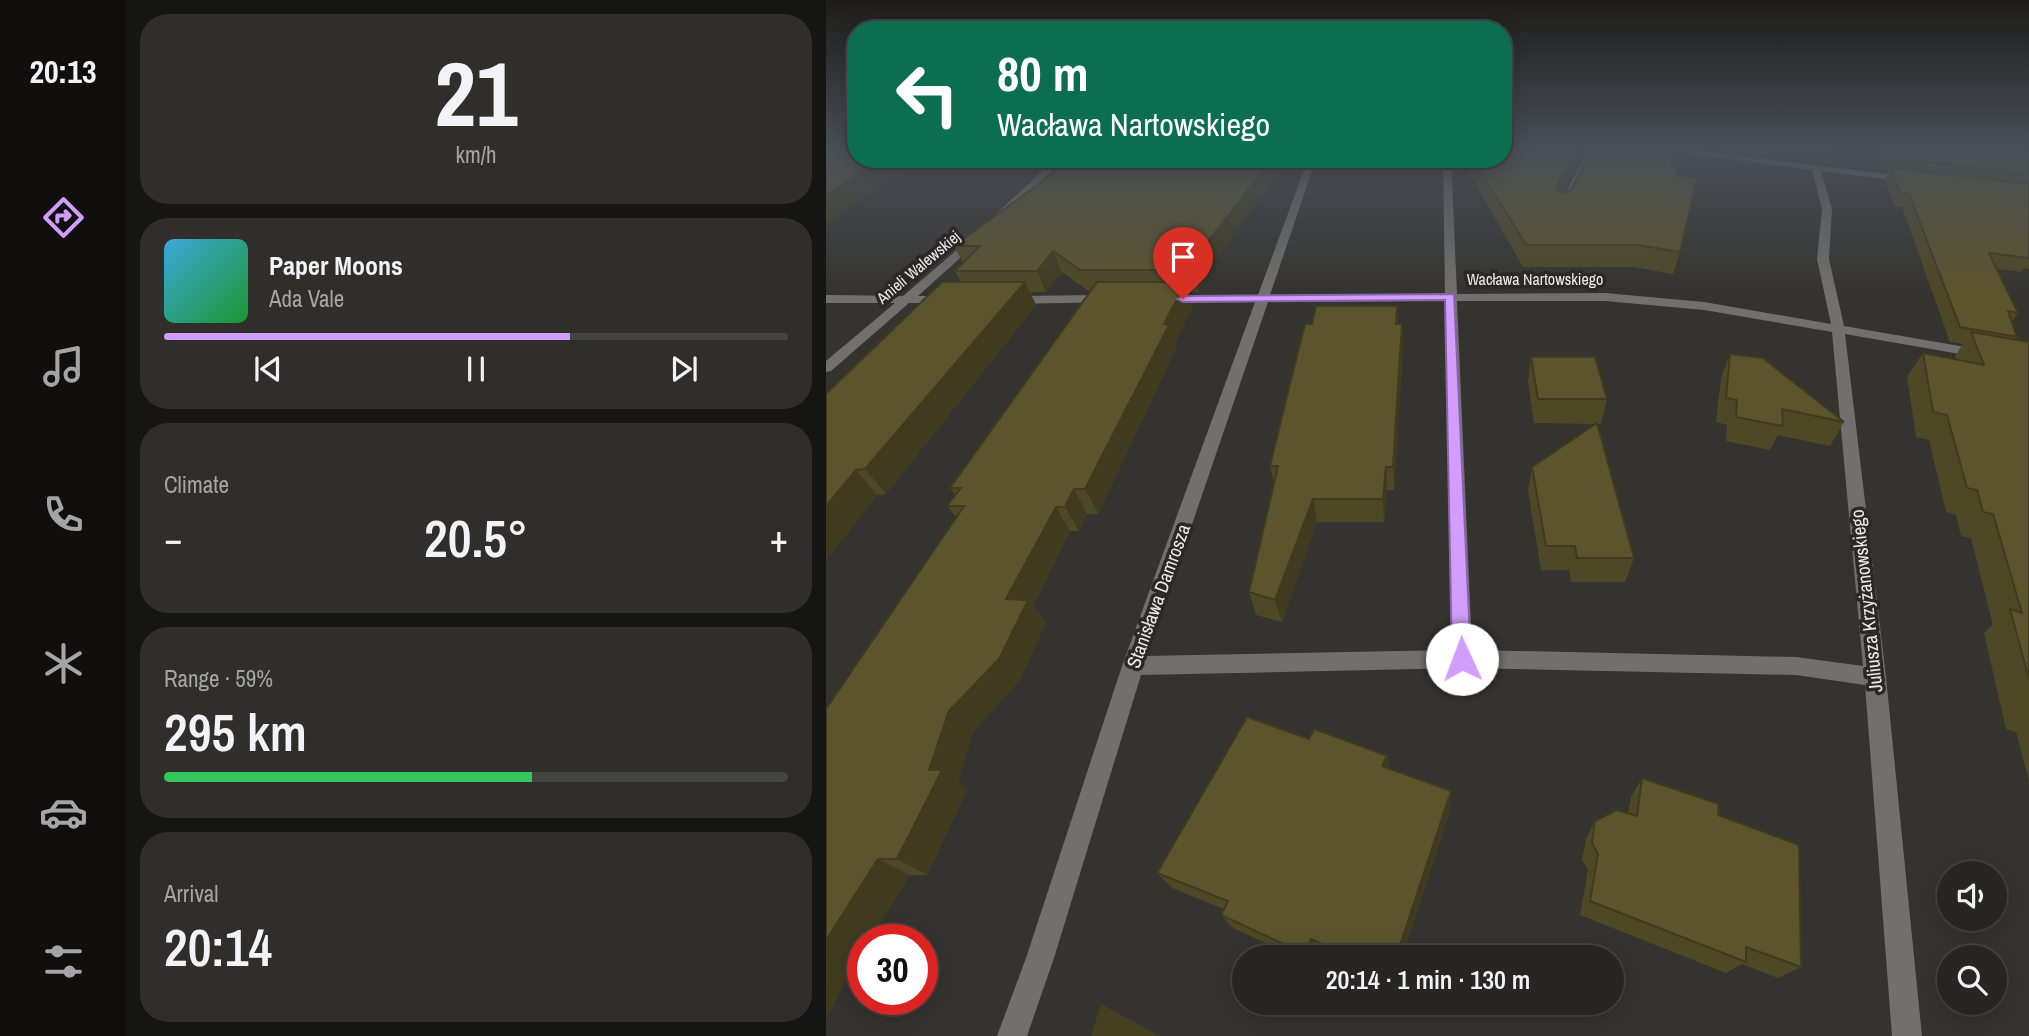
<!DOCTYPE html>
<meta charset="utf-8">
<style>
:root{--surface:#272623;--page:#2f2e2b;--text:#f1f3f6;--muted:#a4a5a6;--line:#434341;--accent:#d19dfe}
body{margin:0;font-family:"Archivo Narrow",sans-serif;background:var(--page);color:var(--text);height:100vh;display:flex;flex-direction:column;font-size:26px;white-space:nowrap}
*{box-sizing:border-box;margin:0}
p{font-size:23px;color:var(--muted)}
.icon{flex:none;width:38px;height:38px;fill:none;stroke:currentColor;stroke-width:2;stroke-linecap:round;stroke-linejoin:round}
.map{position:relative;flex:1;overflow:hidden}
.sheet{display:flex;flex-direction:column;gap:14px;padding:14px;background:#151513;width:700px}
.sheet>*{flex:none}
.top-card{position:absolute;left:21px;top:21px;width:665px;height:147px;border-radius:28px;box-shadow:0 4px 18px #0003,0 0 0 2px var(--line);background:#0b6e4f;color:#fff;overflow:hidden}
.buttons{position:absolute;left:1111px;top:861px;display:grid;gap:14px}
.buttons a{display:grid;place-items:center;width:70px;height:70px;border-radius:50%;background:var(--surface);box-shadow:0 4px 18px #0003,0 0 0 2px var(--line);font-size:35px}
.speed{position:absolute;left:21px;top:924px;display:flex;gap:14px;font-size:35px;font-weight:700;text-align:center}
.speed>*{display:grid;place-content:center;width:91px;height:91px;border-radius:50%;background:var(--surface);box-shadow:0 4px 18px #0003,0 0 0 2px var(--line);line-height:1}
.speed .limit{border:10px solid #d22;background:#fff;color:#111}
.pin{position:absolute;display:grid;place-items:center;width:60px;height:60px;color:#fff;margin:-72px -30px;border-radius:50% 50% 50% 0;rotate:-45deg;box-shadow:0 0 7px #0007}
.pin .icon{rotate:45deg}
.me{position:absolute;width:77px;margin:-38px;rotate:358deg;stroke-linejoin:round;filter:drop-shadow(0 0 5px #0008)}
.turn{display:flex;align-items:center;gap:24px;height:147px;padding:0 35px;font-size:32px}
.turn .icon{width:91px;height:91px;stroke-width:2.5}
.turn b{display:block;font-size:49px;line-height:60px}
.big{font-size:52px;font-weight:600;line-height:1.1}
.sheet .card{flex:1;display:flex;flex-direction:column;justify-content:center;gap:10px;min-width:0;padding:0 24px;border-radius:28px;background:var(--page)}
.sheet .dial{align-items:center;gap:0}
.dial b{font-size:91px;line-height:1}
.song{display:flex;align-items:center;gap:21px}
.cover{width:84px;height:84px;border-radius:10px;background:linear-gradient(135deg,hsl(200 70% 55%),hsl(130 70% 35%))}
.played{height:7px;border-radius:4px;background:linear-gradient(90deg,var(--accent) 65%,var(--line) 65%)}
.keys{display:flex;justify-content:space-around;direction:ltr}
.heat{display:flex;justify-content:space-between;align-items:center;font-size:38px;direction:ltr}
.charge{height:10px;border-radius:5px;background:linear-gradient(90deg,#34c759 59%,var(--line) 0)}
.trip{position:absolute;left:406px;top:945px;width:392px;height:70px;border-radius:35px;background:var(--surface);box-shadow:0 4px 18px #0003,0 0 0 2px var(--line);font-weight:600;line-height:70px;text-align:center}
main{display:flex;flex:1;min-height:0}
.dock{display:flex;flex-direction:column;width:126px;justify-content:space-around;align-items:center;background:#100f0e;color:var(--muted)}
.dock .icon{width:49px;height:49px}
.dock .active{color:var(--accent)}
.dock b{font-size:32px;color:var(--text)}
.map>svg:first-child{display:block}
</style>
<main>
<nav class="dock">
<b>20:13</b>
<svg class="icon active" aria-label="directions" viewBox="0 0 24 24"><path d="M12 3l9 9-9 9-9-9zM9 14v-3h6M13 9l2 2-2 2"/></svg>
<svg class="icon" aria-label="music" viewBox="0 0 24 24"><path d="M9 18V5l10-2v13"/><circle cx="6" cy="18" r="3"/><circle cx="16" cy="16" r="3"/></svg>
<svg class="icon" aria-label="phone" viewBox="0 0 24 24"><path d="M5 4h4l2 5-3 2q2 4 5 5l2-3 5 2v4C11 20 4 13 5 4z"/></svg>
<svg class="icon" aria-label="climate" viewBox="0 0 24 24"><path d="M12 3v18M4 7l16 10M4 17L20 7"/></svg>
<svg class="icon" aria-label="car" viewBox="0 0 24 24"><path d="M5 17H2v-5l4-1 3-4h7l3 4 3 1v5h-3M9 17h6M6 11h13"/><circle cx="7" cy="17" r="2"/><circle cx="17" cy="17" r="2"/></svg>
<svg class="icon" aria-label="filters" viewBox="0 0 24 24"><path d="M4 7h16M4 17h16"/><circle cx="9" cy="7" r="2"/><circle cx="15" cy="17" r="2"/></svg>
</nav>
<section class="sheet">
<div class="card dial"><b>21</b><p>km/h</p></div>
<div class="card">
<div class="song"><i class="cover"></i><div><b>Paper Moons</b><p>Ada Vale</p></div></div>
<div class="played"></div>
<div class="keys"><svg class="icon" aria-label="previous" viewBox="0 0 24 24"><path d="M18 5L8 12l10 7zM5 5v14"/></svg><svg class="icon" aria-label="pause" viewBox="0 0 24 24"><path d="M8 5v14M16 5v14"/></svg><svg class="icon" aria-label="next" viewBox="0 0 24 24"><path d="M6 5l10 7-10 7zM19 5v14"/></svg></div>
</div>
<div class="card"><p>Climate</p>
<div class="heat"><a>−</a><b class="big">20.5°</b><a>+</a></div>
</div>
<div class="card"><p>Range · 59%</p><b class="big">295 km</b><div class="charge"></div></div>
<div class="card"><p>Arrival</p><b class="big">20:14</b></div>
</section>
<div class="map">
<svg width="1203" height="1036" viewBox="0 0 1203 1036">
<rect width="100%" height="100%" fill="#34332f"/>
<g fill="#453f21">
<path d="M856,148h150l3,16z"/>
<path d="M275,1004l59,32h-69z"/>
</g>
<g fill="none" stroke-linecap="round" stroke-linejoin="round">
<g fill="#71706e" fill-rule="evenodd">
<path d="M764,148h8l-32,61 -8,2 -2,-2z"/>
<path d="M822,148h26l238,29 2,2 -5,3 -88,-11 11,38 -3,50 15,67 185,32v8l-184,-32 41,343 36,359h-30l-27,-351 -69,-10 -334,-7 -321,7 -87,283 -27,78h-30l29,-78 96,-292 133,-364 -85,1 -6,-4 2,-3 92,-1 50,-136h8l-46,136 175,-1 -2,-135h8l6,135 148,-1 99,9 127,22 -14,-65 5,-50 -10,-39zM619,301l6,349 -304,6 121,-354zM631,301h148l99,9 128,22 31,334 -67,-9 -324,-7z"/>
<path d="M229,159h9l-61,60h-8v-4z"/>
<path d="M146,237l9,2 -63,57h28l4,1v6h-41l-78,68 -5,1v-11l69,-58h-69v-8l77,1z"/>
<path d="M281,295l6,4 -2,3 -99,2 -6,-4 6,-4z"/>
</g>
</g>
<g fill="#4f4826">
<path d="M677,148h77l-3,18 -15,27 112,-26h3l-2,8 5,77 -7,22 -40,-7h-110l-62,-108h42z"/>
<path d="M1048,148h155v121l-5,-1 -3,4 -24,-3 21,44 -6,9 5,15 -2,2 14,3v439l-13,-49 -10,-3 -22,-96 9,-8 -22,-87 -10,-2 -5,-21 -10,-3 -17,-72 -13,-3 -9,-60 16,-24 33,7 -1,-4 8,-12 -13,-2 -48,-135 -8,-1 -9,-26 5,-10 -9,-1z"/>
<path d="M247,159h233l-4,8h-18l-70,94 -15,31h-10l4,13 -18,38 1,5 -78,166h-11l-8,17h-9l-37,75 13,17 -27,58 -46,51 -15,50 9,8 -40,85h-17l-47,65v13l-2,2 -3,-1 -32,65v-310l130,-192 -9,-11 8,-11 -5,-7 140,-196 -28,-20 -16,20h-16l6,13 -150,189 -9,1 -51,65v-166l135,-112 -6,-11 8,-8 -9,-17z"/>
<path d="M489,159h82l-1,8h-80z"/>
<path d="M571,306l1,18h4l1,23 -9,143h-7l-3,32h-67l-35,100 -26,-7 -7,-23 25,-110 -4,-16z"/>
<path d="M904,354l114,68 -14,24 -52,-11 -8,15 -44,-9 1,-16 -11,-3 5,-44z"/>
<path d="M705,357l76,42 -6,25h-4l37,134 -9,24h-54l-2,-12h-28l-13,-79 4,-24 64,-43 -62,-1 -6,-42z"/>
<path d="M483,739l78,17 2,12 61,42 -48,147h-70l-14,-6 -2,6h-20l-63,-29 -12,-13 3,-6 -52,-21 -15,-15z"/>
<path d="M816,778l76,37 83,152 -23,11 -36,-14 -16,9 -146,-58 8,-45 -6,-10 4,-21 9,-18 33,-8 3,-16z"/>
</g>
<g fill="#403b1f">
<path d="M753,148l-2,18 -23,42 2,-20z"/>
<path d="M853,148l-5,17 -8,21 5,-20z"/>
<path d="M55,159h39l-94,66v-30z"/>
<path d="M446,159h10l2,8 -70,94 -15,31 -6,-22 16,-30z"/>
<path d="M475,159h5l-4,8z"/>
<path d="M227,251l9,21 -16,20 -9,-21z"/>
<path d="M199,282l11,23 -150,189 -21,-25z"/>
<path d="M360,282l7,23 -18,38 1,5 -78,166 -13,-25 79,-165z"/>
<path d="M576,324l1,23 -9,143 -1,-23z"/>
<path d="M560,467l1,23 -3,32 -1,-23z"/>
<path d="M30,470l21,25 -51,65v-54z"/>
<path d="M248,489l13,25 -8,17 -14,-24z"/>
<path d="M487,499l4,23 -35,100 -7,-22z"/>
<path d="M230,507l14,24 -37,75 13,17 -27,58 -46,51 -15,50 9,8 -40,85 -30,-16 52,-148 57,-112z"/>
<path d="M561,756l2,20 -7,-10z"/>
<path d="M625,791l-1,19 -48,147h-6z"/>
<path d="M52,859l32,16 -39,65h-8v13l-2,2 -35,-11v-4z"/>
<path d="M485,939l7,12 -2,6h-9l-2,-3z"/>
<path d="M0,944l32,10 -32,65z"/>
</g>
<g fill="#5c542c" stroke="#403b1f" stroke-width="2">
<path d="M0,148h30v11h25l-55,36z"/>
<path d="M677,148h76l-23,40 6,5 9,-3 23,-42 30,2v-2h55l-8,18 6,1 -2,8 22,3 -17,74 -42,-7h-112l-53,-86h30z"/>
<path d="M1058,148h145v26l-142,-17z"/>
<path d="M247,159h199l-63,81 -16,30h-113l-27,-19 -16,20h-82l25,-25h-26z"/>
<path d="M1065,168l138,16v74l-40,-5 29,60 -10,-2 9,26 -57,-10 -51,-133 -9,-1z"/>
<path d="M116,282h83l-160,187 -9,1 -30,36v-112z"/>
<path d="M271,282h89l-22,42 5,1 -84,164h-11l-9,18h-9l-50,92 22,1 -29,59 -50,52 -20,59h13l-45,89h-19l-52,81v-231l138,-203h-17l14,-18h-11z"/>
<path d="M490,306h81l-1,18h6l-9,143h-7l-3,32h-70l-38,101 -26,-8 29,-126h-8l18,-74 17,-68h7z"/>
<path d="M1145,332l58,10v337l-19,-70 12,4 -29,-99 -10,-2 -6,-22 -10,-2 -20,-73 -14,-3 -10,-59 61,12z"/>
<path d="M904,354l33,4 81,64 -62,-13 1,17 -47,-9 1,-17 -11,-2z"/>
<path d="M705,357h64l12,42h-69z"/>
<path d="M771,423l37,135h-57l-2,-12h-29l-14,-79z"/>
<path d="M421,717l62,22 5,-10 36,13 37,14 -5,10 69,25 -55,166h-44l-41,-18 -6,15 -84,-39 7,-14 -71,-28z"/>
<path d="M816,778l77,26 -1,11 81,30 2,122 -55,-20v15l-156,-61 8,-47 -6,-11 3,-22 22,-11 20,6z"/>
</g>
<linearGradient id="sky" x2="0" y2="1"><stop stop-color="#1d1c1a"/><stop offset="0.51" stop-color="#4a5058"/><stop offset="1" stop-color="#4a5058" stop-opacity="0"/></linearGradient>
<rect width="1203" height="293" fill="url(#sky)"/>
<path fill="#d19dfe" stroke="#8866a5" stroke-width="2" d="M628,294l17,365 -3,6 -6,2 -7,-2 -3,-6 -7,-359 -262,2 -6,-3 6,-3z"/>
<g text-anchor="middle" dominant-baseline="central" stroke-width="7" stroke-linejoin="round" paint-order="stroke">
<g font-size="16" fill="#eaeae7" stroke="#2a2925">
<text transform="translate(92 267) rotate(-40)">Anieli Walewskiej</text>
<text x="709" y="279">Wacława Nartowskiego</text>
</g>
<g font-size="19" fill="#eaeae7" stroke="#2a2925">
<text transform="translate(332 596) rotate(-70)">Stanisława Damrosza</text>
<text transform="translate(1040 601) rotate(-96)">Juliusza Krzyżanowskiego</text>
</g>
</g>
</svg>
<div class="buttons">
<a><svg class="icon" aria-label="sound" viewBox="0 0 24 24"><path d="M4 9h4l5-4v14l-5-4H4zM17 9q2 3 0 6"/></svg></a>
<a><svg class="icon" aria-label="search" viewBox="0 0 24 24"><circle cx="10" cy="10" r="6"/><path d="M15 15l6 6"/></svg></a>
</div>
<div class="speed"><div class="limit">30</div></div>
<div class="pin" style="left:357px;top:299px;background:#d93025"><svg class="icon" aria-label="arrive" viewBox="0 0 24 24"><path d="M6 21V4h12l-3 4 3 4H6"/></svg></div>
<svg class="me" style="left:636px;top:659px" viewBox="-20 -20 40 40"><circle r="19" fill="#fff"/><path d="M0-13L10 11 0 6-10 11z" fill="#d19dfe"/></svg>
<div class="trip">20:14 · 1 min · 130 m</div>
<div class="top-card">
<div class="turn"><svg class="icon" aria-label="left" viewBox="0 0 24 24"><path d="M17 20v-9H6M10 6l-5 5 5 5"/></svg><div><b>80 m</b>Wacława Nartowskiego</div></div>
</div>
</div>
</main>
